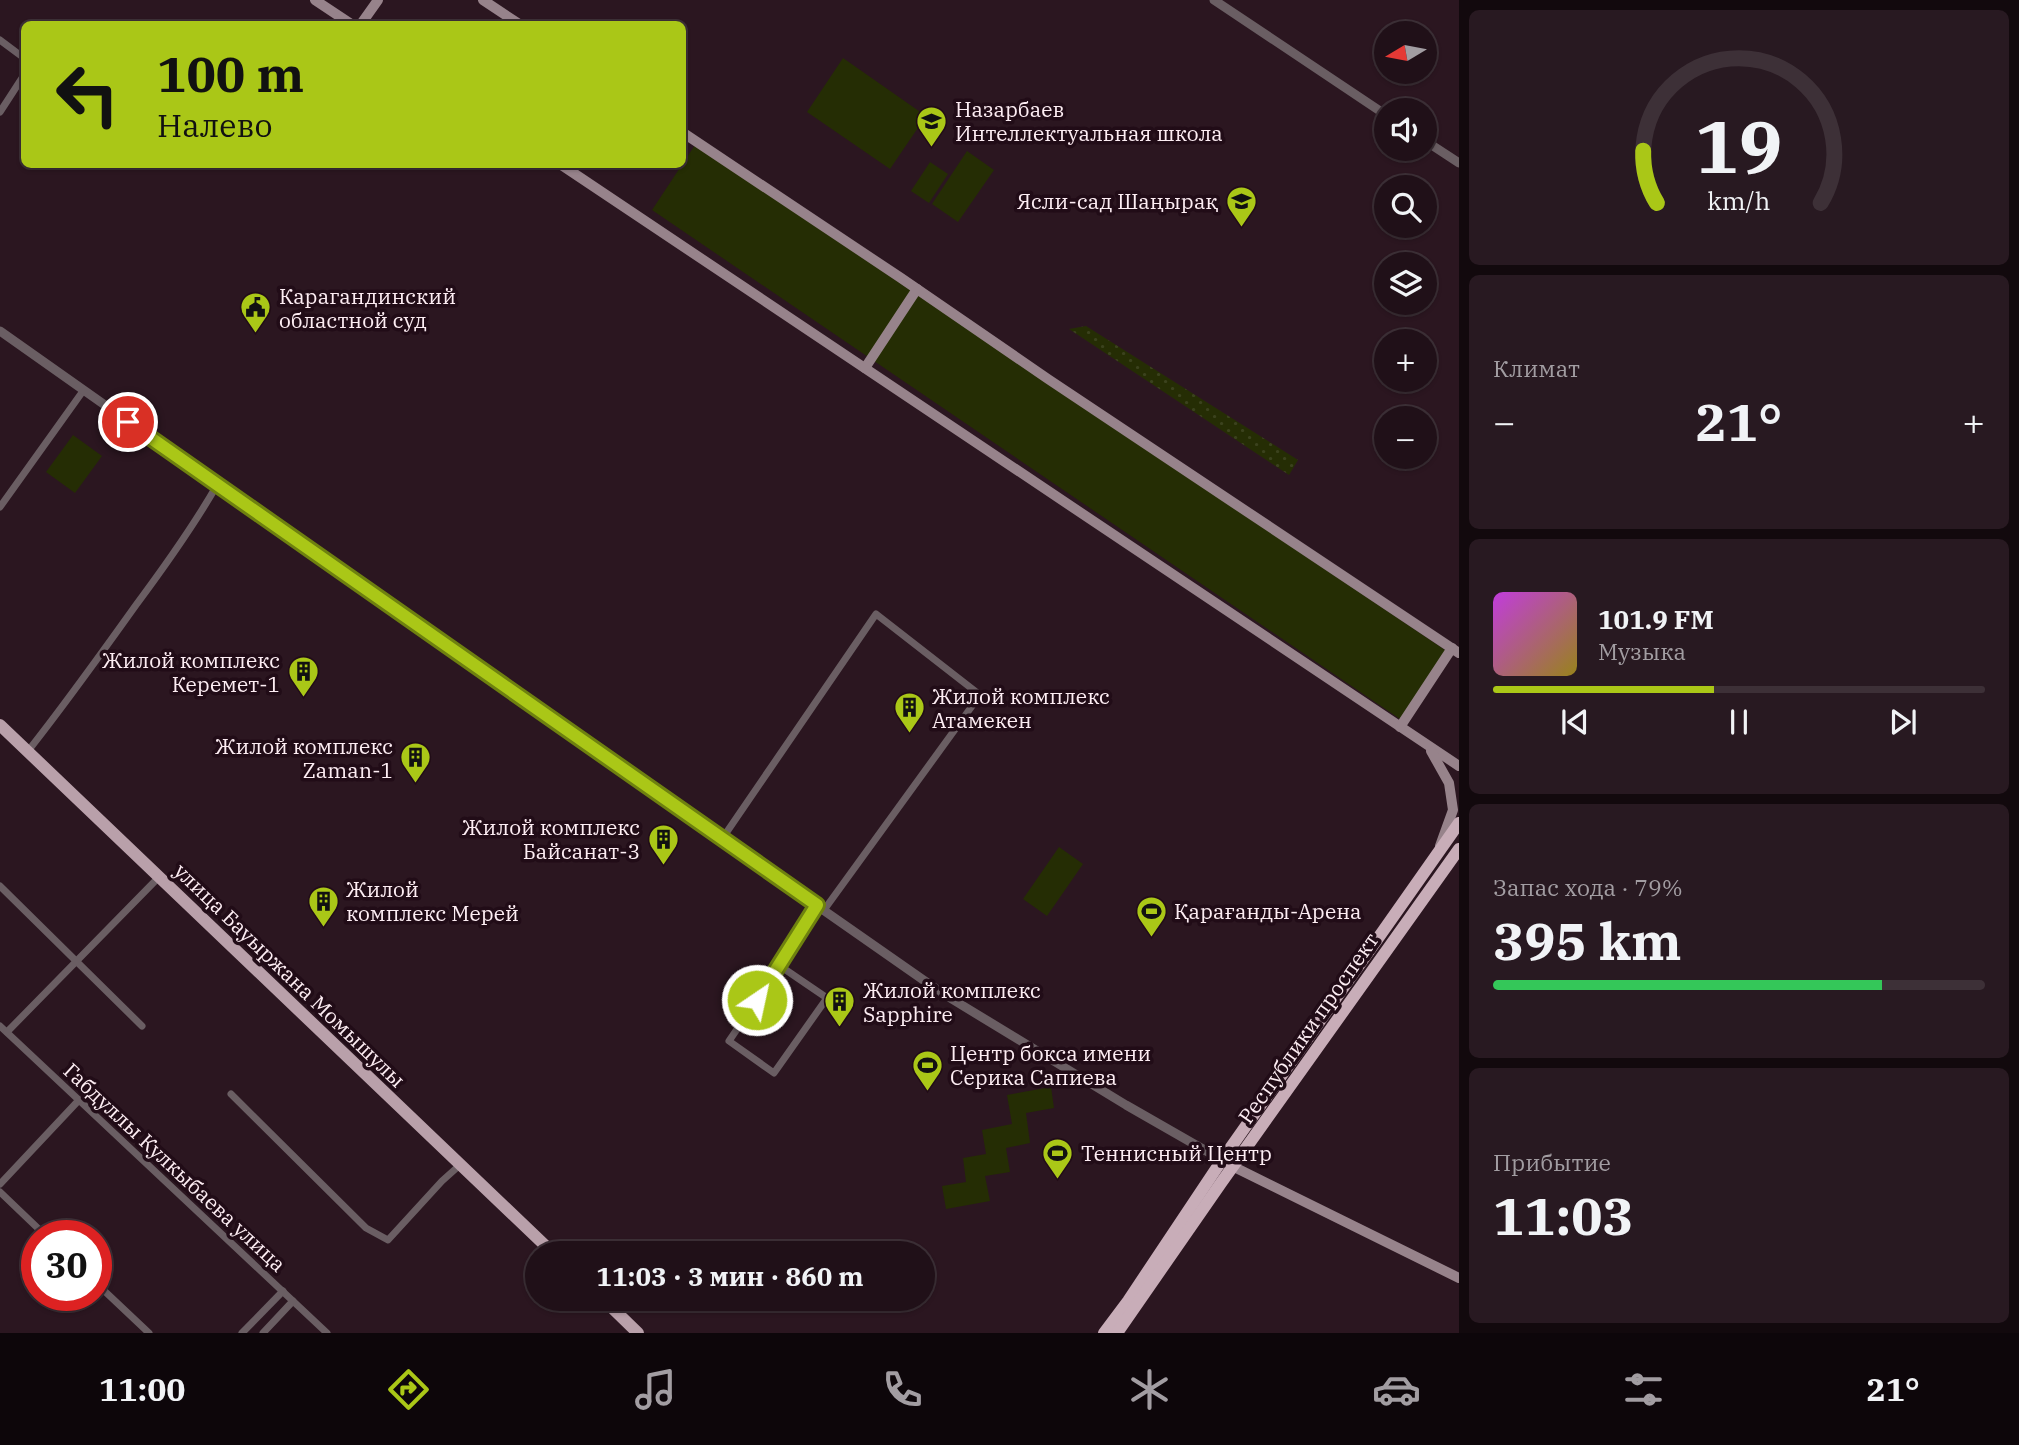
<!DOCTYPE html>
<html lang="ru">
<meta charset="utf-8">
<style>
:root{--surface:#201018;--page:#281921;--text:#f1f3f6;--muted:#a29da2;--line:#3d3037;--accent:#aac717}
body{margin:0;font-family:"IBM Plex Serif",serif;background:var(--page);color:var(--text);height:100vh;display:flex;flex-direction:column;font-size:26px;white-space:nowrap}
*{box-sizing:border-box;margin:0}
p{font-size:23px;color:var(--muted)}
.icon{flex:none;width:38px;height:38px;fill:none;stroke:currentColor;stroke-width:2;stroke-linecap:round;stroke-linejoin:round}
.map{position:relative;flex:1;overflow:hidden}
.side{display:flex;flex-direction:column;gap:10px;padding:10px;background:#12090d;width:560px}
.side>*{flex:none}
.top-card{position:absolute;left:21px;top:21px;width:665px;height:147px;border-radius:10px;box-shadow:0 2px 5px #0004,0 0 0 2px var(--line);background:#aac717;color:#111;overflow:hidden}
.needle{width:46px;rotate:260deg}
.tools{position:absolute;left:1374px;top:21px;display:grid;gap:14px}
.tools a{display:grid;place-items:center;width:63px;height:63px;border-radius:50%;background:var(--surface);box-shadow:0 2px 5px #0004,0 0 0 2px var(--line);font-size:35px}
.speed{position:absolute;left:21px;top:1220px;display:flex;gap:14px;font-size:35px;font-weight:700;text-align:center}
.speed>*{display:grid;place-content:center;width:91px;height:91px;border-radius:50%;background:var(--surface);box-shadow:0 2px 5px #0004,0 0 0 2px var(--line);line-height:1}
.speed .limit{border:10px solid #d22;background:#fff;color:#111}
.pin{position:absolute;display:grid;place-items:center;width:60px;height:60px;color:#fff;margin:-30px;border:4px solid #fff;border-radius:50%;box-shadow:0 2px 7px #0007}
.me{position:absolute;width:77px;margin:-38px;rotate:34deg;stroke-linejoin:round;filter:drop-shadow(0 0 5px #0008)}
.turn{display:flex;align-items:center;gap:24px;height:147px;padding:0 21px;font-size:32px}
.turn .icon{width:91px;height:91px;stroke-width:2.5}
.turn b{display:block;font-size:49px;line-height:60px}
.big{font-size:52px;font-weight:700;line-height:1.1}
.side .card{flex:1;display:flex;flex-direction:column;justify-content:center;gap:10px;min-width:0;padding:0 24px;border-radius:10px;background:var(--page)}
.side .dial{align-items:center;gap:0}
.dial svg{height:182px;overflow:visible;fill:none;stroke:var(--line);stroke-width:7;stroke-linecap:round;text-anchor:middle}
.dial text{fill:var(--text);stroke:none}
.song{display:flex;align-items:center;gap:21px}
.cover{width:84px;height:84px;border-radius:10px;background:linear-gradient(135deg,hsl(290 70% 55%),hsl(50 70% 35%))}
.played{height:7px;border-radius:4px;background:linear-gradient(90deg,var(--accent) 45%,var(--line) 45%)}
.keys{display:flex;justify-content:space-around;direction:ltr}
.heat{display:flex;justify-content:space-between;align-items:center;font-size:38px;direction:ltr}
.charge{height:10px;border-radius:5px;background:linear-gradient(90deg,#34c759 79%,var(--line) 0)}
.trip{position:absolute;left:525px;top:1241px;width:410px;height:70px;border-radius:35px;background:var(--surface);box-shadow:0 2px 5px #0004,0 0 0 2px var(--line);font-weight:700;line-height:70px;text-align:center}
.tab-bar{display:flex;height:112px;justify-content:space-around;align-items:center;background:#0d060a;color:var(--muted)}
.tab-bar .icon{width:49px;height:49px}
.tab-bar .current{color:var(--accent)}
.tab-bar b{font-size:32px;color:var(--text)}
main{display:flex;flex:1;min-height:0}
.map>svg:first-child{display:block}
</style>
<main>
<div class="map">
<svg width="1459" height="1333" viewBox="0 0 1459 1333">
<defs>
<pattern id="grass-dots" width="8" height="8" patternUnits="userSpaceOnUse" patternTransform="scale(1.75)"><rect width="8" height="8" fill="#252d04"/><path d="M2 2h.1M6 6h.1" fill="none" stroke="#3b421d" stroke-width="1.8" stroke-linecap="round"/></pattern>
</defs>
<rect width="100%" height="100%" fill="#2b1620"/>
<path fill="url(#grass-dots)" d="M1086,326l212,134 -9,15 -220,-146z"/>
<g fill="#252d04">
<path d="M843,58l83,58 -36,53 -83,-57z"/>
<path d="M695,145l753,507 -48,67 -748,-509z"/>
<path d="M967,151l27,19 -36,52 -26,-18z"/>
<path d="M930,162l18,12 -19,29 -18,-12z"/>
<path d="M73,435l29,21 -27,37 -29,-21z"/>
<path d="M1059,847l24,17 -36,52 -24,-17z"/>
<path d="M1051,1087l3,21 -28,5 4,30 -24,5 4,24 -25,4 5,25 -44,8 -4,-23 24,-4 -3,-24 23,-4 -4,-24 30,-6 -5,-29z"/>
</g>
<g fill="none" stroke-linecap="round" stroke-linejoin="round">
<g stroke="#6a5e63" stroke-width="7">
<path d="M0,40l24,18"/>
<path d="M0,112l24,-37"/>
<path d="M0,507l83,-116"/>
<path d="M28,751c38,-48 73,-97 108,-146 29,-39 57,-78 81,-120"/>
<path d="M722,839l154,-225 104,81 -156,215"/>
<path d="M0,886l142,140"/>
<path d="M780,966l47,32 -53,75 -45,-32 51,-75 37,-60"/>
<path d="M0,1026l327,307"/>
<path d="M7,1032l152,-155"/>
<path d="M231,1094l135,134 22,12 54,-59 19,-17"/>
<path d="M0,1184l79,-84"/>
<path d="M0,1192l46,44"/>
<path d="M96,1283l53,50"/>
<path d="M242,1333l41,-42"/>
<path d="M263,1333l30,-32"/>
</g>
<g stroke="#6a5e63" stroke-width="9">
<path d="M1214,0l172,115"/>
<path d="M1424,140l35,23"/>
<path d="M0,331l460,325 482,337 184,112 96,55"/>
</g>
<g stroke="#97838b" stroke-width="10">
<path d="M315,0l36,24"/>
<path d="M483,0l36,24"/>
<path d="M361,24l17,-24"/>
<path d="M682,132l219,146 147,101 411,274"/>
<path d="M560,164l899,602"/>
<path d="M865,368l52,-79"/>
<path d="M1400,727l52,-79"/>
<path d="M1431,751l18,32 4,27 -13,36"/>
<path d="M1226,1163l233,115"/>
</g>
<g stroke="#b9a0aa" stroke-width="12">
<path d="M0,725l553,528"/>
<path d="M602,1298l36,35"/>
</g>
<g stroke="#c8adb8" stroke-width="12">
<path d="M1104,1333l24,-32 94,-141 237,-337"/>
<path d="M1117,1333l104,-150 238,-334"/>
</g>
</g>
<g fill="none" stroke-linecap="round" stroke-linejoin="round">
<defs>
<path id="route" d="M128,422l689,483 -60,95"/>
</defs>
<use href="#route" stroke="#6e810f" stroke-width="18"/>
<use href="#route" stroke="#aac717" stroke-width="12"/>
</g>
<defs>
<symbol id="school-pin" viewBox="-11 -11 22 30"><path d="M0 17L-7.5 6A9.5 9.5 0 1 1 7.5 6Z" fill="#aac717" stroke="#210c17"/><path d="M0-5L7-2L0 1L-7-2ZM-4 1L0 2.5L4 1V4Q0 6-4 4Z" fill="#111"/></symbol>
<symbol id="civic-pin" viewBox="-11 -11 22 30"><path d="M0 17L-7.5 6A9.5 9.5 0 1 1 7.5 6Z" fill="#aac717" stroke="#210c17"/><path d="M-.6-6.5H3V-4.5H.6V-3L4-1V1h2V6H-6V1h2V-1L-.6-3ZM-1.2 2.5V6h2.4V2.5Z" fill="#111"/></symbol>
<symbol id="building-pin" viewBox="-11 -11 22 30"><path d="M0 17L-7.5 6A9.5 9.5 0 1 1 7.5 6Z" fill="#aac717" stroke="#210c17"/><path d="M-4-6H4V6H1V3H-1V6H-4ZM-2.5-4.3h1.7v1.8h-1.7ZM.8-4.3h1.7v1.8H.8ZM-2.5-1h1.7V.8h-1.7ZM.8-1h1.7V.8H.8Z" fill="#111"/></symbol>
<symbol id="stadium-pin" viewBox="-11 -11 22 30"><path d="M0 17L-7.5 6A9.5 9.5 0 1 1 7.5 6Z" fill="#aac717" stroke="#210c17"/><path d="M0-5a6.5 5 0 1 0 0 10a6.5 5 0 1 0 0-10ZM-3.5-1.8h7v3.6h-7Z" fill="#111"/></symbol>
</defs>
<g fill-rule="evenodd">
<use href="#school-pin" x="914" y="104" width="35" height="47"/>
<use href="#school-pin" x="1224" y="184" width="35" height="47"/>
<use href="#civic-pin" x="238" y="290" width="35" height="47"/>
<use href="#building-pin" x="286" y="654" width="35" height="47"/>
<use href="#building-pin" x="892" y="690" width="35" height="47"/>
<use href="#building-pin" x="398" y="740" width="35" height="47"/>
<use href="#building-pin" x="646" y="822" width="35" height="47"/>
<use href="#building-pin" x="306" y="884" width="35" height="47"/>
<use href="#stadium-pin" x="1134" y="894" width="35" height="47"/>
<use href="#building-pin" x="822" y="984" width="35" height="47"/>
<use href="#stadium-pin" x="910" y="1048" width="35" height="47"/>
<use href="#stadium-pin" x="1040" y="1136" width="35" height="47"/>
</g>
<g text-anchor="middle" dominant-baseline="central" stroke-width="7" stroke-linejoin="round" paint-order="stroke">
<g font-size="21" fill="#fdedf3" stroke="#210c17" text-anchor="start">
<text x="955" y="109">Назарбаев<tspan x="955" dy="24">Интеллектуальная школа</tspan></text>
<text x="1218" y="201" text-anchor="end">Ясли-сад Шаңырақ</text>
<text x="279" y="296">Карагандинский<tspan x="279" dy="24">областной суд</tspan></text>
<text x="280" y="660" text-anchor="end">Жилой комплекс<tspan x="280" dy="24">Керемет-1</tspan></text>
<text x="932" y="696">Жилой комплекс<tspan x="932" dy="24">Атамекен</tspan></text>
<text x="393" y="746" text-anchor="end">Жилой комплекс<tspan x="393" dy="24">Zaman-1</tspan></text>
<text x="640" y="827" text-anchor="end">Жилой комплекс<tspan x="640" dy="24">Байсанат-3</tspan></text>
<text x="346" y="889">Жилой<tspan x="346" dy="24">комплекс Мерей</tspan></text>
<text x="1174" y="911">Қарағанды-Арена</text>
<text x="863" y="990">Жилой комплекс<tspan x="863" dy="24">Sapphire</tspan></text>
<text x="950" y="1053">Центр бокса имени<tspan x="950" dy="24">Серика Сапиева</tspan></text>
<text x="1081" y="1153">Теннисный Центр</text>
</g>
<g font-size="21" fill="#fdedf3" stroke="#210c17">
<text transform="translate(290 975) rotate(44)">улица Бауыржана Момышулы</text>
<text transform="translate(1308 1028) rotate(-55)">Республики проспект</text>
<text transform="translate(175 1167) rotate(43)">Габдуллы Кулкыбаева улица</text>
</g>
</g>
</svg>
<div class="tools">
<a><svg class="needle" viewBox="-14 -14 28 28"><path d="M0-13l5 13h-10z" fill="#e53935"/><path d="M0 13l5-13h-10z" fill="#a29da2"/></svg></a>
<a><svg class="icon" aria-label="sound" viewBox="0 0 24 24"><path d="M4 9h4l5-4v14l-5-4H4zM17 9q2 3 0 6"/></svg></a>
<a><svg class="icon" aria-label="search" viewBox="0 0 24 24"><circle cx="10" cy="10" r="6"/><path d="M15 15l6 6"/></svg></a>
<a><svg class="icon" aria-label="layers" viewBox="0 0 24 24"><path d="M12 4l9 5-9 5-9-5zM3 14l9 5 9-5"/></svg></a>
<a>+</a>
<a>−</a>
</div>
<div class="speed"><div class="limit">30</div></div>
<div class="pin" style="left:128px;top:422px;background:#d93025"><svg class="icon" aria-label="arrive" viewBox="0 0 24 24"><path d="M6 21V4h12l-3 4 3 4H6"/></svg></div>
<svg class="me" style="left:757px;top:1000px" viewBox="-20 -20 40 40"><circle r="17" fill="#aac717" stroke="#fff" stroke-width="3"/><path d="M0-11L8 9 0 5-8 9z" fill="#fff"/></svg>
<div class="trip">11:03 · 3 мин · 860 m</div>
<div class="top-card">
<div class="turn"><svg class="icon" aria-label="left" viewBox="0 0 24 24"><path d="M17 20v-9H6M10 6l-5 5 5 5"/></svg><div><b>100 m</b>Налево</div></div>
</div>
</div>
<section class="side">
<div class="card dial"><svg viewBox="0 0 100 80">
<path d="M14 69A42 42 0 1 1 86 69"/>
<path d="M14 69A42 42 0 0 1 8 46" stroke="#aac717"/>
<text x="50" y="56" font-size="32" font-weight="700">19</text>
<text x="50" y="72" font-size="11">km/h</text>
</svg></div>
<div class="card"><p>Климат</p>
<div class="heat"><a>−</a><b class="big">21°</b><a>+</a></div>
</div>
<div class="card">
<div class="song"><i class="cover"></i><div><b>101.9 FM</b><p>Музыка</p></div></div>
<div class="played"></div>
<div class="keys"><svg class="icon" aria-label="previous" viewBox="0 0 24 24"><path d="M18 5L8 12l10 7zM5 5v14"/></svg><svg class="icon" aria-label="pause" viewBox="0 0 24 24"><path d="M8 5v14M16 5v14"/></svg><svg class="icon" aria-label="next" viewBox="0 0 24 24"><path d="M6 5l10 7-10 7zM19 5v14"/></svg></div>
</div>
<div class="card"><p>Запас хода · 79%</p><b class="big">395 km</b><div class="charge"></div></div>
<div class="card"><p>Прибытие</p><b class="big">11:03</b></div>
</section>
</main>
<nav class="tab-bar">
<b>11:00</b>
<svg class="icon current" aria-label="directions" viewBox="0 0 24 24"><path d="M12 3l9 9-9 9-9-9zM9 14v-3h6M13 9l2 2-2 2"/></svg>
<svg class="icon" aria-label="music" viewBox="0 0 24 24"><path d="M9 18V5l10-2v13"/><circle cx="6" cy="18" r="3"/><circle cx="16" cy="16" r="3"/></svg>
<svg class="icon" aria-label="phone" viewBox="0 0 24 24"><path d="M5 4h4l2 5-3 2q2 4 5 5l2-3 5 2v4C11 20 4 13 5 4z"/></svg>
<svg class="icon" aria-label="climate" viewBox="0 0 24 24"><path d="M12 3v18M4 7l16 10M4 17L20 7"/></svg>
<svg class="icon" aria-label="car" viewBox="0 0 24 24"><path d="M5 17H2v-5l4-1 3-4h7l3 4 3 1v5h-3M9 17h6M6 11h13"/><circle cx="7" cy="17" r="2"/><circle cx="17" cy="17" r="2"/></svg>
<svg class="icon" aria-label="filters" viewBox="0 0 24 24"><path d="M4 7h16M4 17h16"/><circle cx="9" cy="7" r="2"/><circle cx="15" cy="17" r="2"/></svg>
<b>21°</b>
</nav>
